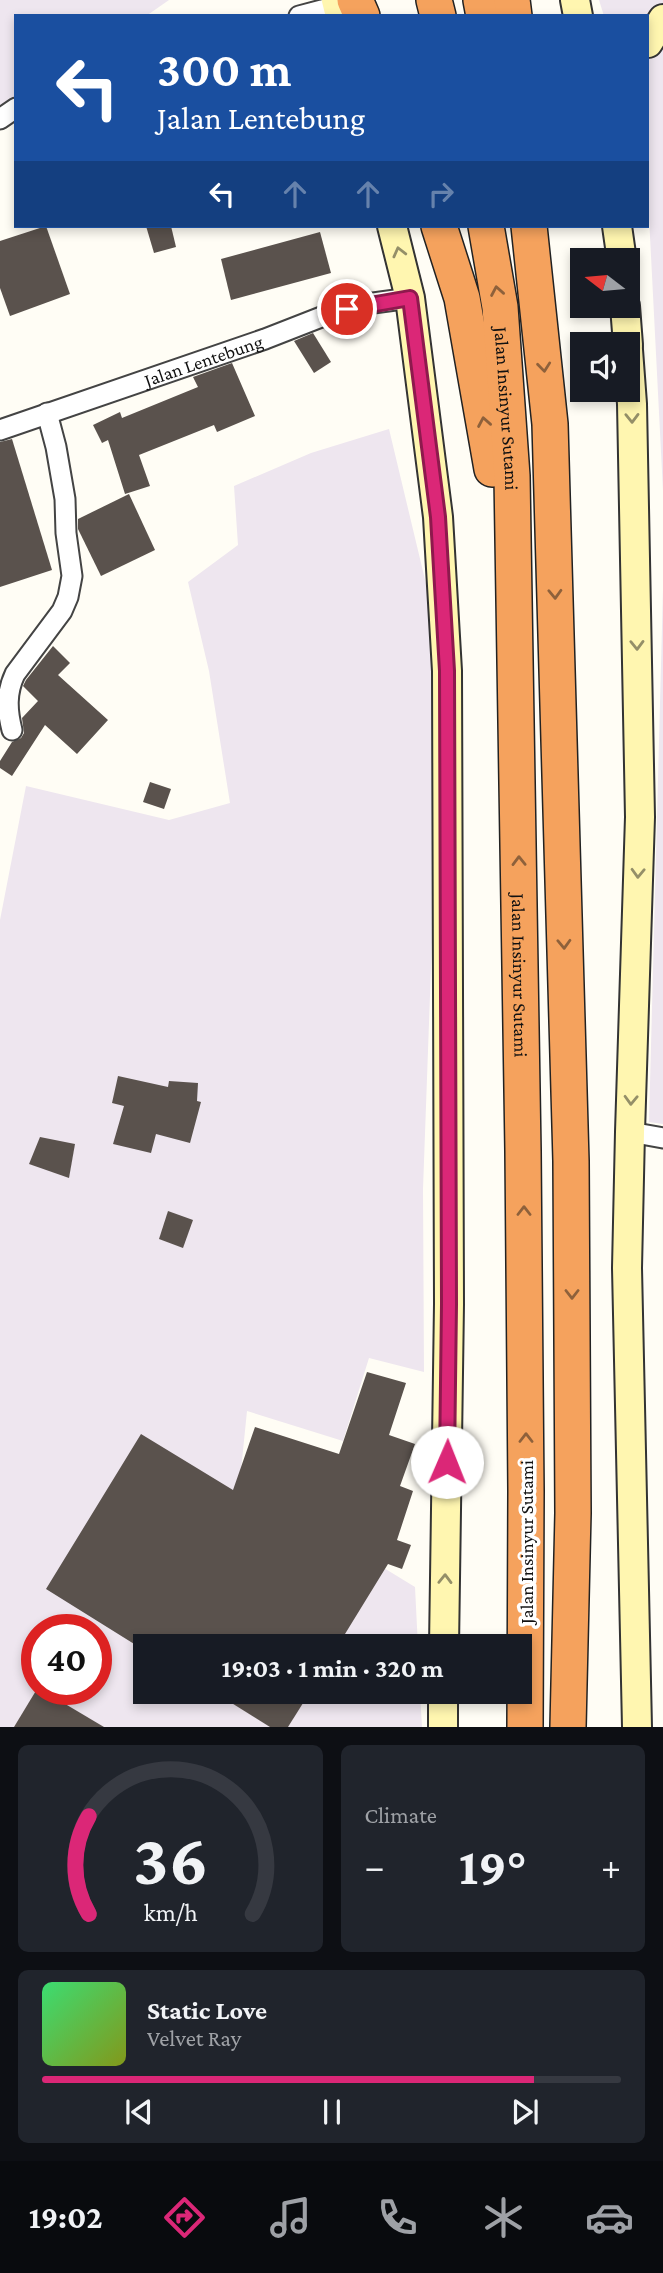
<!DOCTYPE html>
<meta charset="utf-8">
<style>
:root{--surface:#171b24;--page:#20242c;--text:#f1f3f6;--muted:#9ea1a6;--line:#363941;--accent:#db2777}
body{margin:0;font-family:"Crimson Pro",serif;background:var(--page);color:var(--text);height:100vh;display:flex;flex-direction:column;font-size:26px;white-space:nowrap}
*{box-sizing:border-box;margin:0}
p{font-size:23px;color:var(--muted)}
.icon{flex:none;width:38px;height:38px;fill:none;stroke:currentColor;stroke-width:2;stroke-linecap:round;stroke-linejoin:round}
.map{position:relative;height:1727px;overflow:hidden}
.details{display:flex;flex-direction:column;gap:18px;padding:18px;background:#0d0f14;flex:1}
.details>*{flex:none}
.guide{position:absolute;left:14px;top:14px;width:635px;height:214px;border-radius:0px;box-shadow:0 4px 10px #0003;background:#1a4fa0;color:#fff;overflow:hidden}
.needle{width:46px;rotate:286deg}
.controls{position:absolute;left:570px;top:248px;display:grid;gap:14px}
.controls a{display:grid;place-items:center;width:70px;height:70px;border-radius:0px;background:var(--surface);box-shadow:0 4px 10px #0003;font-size:35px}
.speed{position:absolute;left:21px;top:1614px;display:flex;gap:14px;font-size:35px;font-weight:700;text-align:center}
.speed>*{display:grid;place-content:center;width:91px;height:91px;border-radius:50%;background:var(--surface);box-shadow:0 4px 10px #0003;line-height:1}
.speed .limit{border:10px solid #d22;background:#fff;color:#111}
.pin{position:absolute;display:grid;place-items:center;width:60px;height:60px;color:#fff;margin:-30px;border:4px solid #fff;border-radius:50%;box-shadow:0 2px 7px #0007}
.me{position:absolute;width:77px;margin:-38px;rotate:1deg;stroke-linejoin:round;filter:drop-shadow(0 0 5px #0008)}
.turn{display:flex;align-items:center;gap:24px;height:147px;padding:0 28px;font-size:32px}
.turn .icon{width:91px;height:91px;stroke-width:2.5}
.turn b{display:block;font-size:49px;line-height:60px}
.lanes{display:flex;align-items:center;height:66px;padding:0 28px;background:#0003;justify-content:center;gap:35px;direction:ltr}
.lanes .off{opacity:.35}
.big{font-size:52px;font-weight:700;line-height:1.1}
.details .card{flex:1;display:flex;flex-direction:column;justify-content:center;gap:10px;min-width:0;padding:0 24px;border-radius:10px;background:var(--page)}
.details .dial{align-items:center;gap:0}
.dial svg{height:182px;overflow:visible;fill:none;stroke:var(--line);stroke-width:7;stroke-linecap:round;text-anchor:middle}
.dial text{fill:var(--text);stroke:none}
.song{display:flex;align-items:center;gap:21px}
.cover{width:84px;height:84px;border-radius:10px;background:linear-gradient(135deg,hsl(140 70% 55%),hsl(70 70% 35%))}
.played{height:7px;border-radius:4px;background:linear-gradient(90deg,var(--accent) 85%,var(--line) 85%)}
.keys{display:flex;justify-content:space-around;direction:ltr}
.heat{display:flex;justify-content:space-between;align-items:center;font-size:38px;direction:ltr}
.details .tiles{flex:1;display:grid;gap:18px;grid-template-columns:1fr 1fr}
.card:last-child{grid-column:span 2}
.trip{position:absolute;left:133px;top:1634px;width:399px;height:70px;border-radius:0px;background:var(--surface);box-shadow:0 4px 10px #0003;font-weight:700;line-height:70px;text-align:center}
.tabs{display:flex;height:112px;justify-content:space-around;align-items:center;background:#090b0e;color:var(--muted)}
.tabs .icon{width:49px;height:49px}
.tabs .selected{color:var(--accent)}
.tabs b{font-size:32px;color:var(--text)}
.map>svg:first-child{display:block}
</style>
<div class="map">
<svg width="663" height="1727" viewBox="0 0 663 1727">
<rect width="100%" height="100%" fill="#fffdf5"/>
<g fill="#eee6ef" fill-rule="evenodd">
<path d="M0,0h169l-23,16h-130v90l-16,11z"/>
<path d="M599,0h64v491l-15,-294v-181h-44z"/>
<path d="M389,429l43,180 4,220 -13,360 1,183 -55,-14 -26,83 -96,-30 -7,69 175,107 3,60h-273v45h275l2,35h-422v-807l26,-134 143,34 61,-17 -21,-132 -21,-89 50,-37 -4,-59 77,-33zM37,1629h59v60h-59z"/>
<path d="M663,589v535l-14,-2z"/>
</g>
<g fill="#5a524d">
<path d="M46,226l24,68 -60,22 -10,-28v-47z"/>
<path d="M146,226h25l5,21 -22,6z"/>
<path d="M320,232l11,41 -100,27 -10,-41z"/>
<path d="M313,333l18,29 -17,11 -20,-32z"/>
<path d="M232,363l23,53 -38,16 -3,-7 -75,30 11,31 -25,8 -17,-54 -6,3 -9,-18 27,-13 2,6 76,-31 -5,-10z"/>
<path d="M12,439l40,131 -52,17v-145z"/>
<path d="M129,494l26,56 -54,26 -23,-47v-10z"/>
<path d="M53,646l17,17 -12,12 50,45 -31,34 -32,-29 -33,51 -12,-8v-7l12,-19 9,-4 3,-5 -2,-15 16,-17 -15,-15 3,-6z"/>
<path d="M150,782l21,7 -7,20 -21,-7z"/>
<path d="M118,1076l50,11 1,-6 29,2 -1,18 4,1 -11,41 -34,-9 -5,19 -38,-9 11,-38 -12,-3z"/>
<path d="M40,1137l35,7 -6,34 -40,-14z"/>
<path d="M168,1211l25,9 -10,28 -24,-9z"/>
<path d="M367,1372l39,11 -17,52 26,9 -15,42 13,5 -16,49 14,5 -9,24 -14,-5 -51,83h-198l-93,-58 95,-155 92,56 22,-63 84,27z"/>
<path d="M37,1689h3l64,38h-90z"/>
<path d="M214,1692h96l-22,35h-18z"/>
</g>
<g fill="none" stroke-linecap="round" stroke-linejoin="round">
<defs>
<g id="street">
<path d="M299,16l38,-10"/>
<path d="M0,119l16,-11"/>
<path id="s1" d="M0,430l265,-91 64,-25 37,-10 44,-6"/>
<path d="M12,730c-5,-20 -6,-37 3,-56l47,-63 6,-14 4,-21 -6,-43 -1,-34 -9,-52 -9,-34"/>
<path d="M630,1132l33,6"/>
</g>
<g id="secondary">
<path d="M336,0l4,16"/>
<path d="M575,0l3,16"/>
<path d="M648,43l15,-24"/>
<path d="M392,226l18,72 28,219 9,154 2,633 -5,343"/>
<path d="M617,226l5,35"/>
<path d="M625,306l3,39"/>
<path d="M628,350l4,54 8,413 -10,315 -3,136 10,459"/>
<path d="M443,1727v-35"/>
</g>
<g id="highway">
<path d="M355,0l7,16"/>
<path d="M434,0l4,16"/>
<path d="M481,0l3,16"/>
<path d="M512,0l2,16"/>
<path d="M439,226l23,72 30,171"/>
<path id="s2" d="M486,226l14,81 12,169 11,675 3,340 -1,236"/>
<path d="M529,226l21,198 21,737 2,352 -5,214"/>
</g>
</defs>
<use href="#street" stroke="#444" stroke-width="23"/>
<use href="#secondary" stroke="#333" stroke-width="32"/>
<use href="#highway" stroke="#222" stroke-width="38"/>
<use href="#street" stroke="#fff" stroke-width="19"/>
<use href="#secondary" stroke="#fff6b0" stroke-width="28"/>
<use href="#highway" stroke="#f5a25d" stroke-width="35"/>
</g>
<defs><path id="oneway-chevron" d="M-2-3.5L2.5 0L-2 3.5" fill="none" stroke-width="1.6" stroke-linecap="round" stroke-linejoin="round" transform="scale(1.75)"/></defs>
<g stroke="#948f68">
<use href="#oneway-chevron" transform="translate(399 252) rotate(-104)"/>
<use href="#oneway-chevron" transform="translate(632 418) rotate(89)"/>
<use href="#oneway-chevron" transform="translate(637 645) rotate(89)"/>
<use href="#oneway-chevron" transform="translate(638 873) rotate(92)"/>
<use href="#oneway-chevron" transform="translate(631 1100) rotate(92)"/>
<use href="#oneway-chevron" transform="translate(445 1579) rotate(-89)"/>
</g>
<g stroke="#8e613b">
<use href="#oneway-chevron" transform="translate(497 291) rotate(-100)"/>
<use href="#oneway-chevron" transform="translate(544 367) rotate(84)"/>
<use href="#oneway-chevron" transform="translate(484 422) rotate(-100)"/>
<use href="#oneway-chevron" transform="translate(555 594) rotate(88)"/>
<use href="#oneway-chevron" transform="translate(519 861) rotate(-91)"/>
<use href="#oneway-chevron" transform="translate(564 944) rotate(88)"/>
<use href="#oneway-chevron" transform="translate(524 1211) rotate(-90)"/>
<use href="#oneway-chevron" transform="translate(572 1294) rotate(90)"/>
<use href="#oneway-chevron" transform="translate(526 1438) rotate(-90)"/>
</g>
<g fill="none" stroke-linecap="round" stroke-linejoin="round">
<defs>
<path id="route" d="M347,309l63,-11 28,219 9,154 2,633 -2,158"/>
</defs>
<use href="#route" stroke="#8e194d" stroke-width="18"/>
<use href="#route" stroke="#db2777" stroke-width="12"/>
</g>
<g text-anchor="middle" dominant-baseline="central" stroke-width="7" stroke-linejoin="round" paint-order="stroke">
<g font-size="19" fill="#111" stroke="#fff">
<text stroke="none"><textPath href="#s1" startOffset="215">Jalan Lentebung</textPath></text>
<text stroke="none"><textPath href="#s2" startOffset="184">Jalan Insinyur Sutami</textPath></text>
<text stroke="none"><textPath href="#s2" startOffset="751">Jalan Insinyur Sutami</textPath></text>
<text transform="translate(526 1542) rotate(-90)">Jalan Insinyur Sutami</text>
</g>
</g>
</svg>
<div class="controls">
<a><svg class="needle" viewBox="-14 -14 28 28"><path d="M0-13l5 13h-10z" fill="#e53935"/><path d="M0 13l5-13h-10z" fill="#9ea1a6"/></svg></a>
<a><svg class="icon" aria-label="sound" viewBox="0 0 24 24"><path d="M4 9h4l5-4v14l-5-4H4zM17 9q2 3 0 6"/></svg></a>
</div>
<div class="speed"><div class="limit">40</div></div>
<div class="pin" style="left:347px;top:309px;background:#d93025"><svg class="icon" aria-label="arrive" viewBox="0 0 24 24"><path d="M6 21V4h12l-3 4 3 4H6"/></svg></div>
<svg class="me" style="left:447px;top:1462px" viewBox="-20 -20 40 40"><circle r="19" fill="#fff"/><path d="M0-13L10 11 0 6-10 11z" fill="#db2777"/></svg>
<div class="trip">19:03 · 1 min · 320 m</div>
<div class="guide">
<div class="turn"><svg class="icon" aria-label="left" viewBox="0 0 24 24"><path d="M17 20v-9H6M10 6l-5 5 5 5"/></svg><div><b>300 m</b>Jalan Lentebung</div></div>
<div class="lanes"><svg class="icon" aria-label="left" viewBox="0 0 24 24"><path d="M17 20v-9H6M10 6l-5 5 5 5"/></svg><svg class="icon off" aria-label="ahead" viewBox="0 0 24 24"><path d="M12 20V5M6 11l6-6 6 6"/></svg><svg class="icon off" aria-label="ahead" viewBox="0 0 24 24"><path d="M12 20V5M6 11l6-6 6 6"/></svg><svg class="icon off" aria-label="right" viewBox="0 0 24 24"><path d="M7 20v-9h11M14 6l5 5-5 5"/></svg></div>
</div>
</div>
<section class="details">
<div class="tiles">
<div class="card dial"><svg viewBox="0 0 100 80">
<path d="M14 69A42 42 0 1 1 86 69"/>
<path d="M14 69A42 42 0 0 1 14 26" stroke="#db2777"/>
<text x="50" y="56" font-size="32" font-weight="700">36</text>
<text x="50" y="72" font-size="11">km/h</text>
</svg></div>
<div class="card"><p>Climate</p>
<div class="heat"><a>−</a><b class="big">19°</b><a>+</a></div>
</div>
<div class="card">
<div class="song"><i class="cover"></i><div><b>Static Love</b><p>Velvet Ray</p></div></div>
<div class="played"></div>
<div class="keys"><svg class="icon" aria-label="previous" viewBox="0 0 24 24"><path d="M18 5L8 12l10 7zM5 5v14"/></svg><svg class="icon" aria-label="pause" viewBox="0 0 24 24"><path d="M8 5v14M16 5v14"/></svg><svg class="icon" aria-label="next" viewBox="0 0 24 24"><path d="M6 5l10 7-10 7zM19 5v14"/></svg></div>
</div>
</div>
</section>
<nav class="tabs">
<b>19:02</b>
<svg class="icon selected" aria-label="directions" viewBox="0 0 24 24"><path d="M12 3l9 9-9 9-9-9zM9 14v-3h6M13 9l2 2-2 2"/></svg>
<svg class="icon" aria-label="music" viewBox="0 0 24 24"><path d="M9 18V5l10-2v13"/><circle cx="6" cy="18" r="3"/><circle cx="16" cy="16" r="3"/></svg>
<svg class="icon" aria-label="phone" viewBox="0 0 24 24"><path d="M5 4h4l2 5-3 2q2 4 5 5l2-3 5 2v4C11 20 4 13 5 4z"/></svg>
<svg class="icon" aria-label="climate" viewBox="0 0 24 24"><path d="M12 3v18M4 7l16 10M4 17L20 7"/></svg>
<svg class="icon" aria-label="car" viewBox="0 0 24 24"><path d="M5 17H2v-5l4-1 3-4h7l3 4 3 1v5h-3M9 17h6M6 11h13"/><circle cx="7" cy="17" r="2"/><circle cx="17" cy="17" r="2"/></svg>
</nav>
